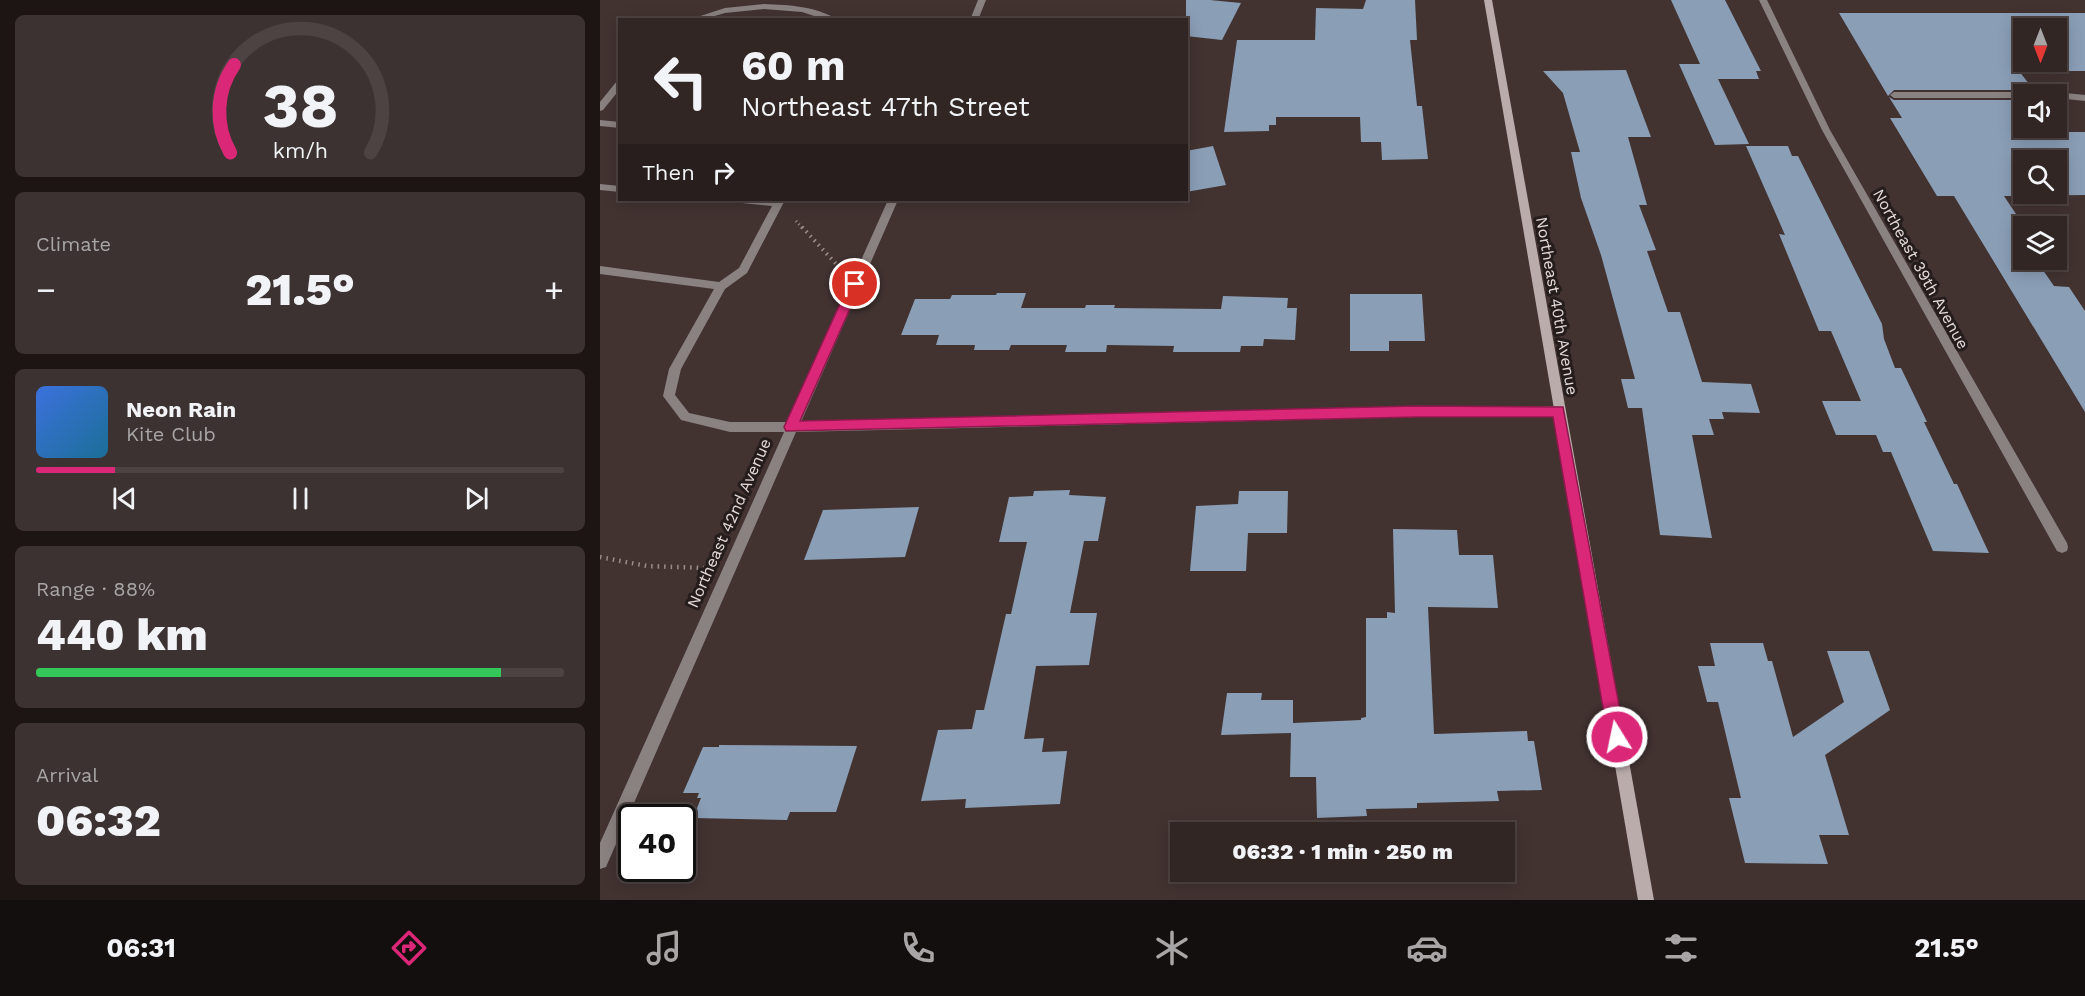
<!DOCTYPE html>
<meta charset="utf-8">
<style>
:root{--surface:#322625;--page:#3d3232;--text:#f1f3f6;--muted:#a8a5a7;--line:#4d4342;--accent:#db2777}
body{margin:0;font-family:"Work Sans",sans-serif;background:var(--page);color:var(--text);height:100vh;display:flex;flex-direction:column;font-size:22px;white-space:nowrap}
*{box-sizing:border-box;margin:0}
p{font-size:20px;color:var(--muted)}
.icon{flex:none;width:33px;height:33px;fill:none;stroke:currentColor;stroke-width:2;stroke-linecap:round;stroke-linejoin:round}
.map{position:relative;flex:1;overflow:hidden}
.drawer{display:flex;flex-direction:column;gap:15px;padding:15px;background:#1c1514;width:600px}
.drawer>*{flex:none}
.hud{position:absolute;left:18px;top:18px;width:570px;height:183px;border-radius:0px;box-shadow:0 3px 15px #0003,0 0 0 2px var(--line);background:#322625;color:var(--text);overflow:hidden}
.needle{width:39px;rotate:180deg}
.controls{position:absolute;left:1413px;top:18px;display:grid;gap:12px}
.controls a{display:grid;place-items:center;width:54px;height:54px;border-radius:0px;background:var(--surface);box-shadow:0 3px 15px #0003,0 0 0 2px var(--line);font-size:30px}
.speed{position:absolute;left:18px;top:804px;display:flex;gap:12px;font-size:30px;font-weight:700;text-align:center}
.speed>*{display:grid;place-content:center;width:78px;height:78px;border-radius:50%;background:var(--surface);box-shadow:0 3px 15px #0003,0 0 0 2px var(--line);line-height:1}
.speed .limit{border:3px solid #111;border-radius:9px;background:#fff;color:#111}
.pin{position:absolute;display:grid;place-items:center;width:51px;height:51px;color:#fff;margin:-26px;border:3px solid #fff;border-radius:50%;box-shadow:0 2px 6px #0007}
.me{position:absolute;width:66px;margin:-33px;rotate:350deg;stroke-linejoin:round;filter:drop-shadow(0 0 4px #0008)}
.turn{display:flex;align-items:center;gap:21px;height:126px;padding:0 24px;font-size:27px}
.turn .icon{width:78px;height:78px;stroke-width:2.5}
.turn b{display:block;font-size:42px;line-height:51px}
.then{display:flex;align-items:center;height:57px;padding:0 24px;background:#0003;gap:12px;font-size:22px}
.big{font-size:45px;font-weight:800;line-height:1.1}
.drawer .card{flex:1;display:flex;flex-direction:column;justify-content:center;gap:9px;min-width:0;padding:0 21px;border-radius:9px;background:var(--page)}
.drawer .dial{align-items:center;gap:0}
.dial svg{height:156px;overflow:visible;fill:none;stroke:var(--line);stroke-width:7;stroke-linecap:round;text-anchor:middle}
.dial text{fill:var(--text);stroke:none}
.song{display:flex;align-items:center;gap:18px}
.cover{width:72px;height:72px;border-radius:9px;background:linear-gradient(135deg,hsl(220 70% 55%),hsl(200 70% 35%))}
.played{height:6px;border-radius:3px;background:linear-gradient(90deg,var(--accent) 15%,var(--line) 15%)}
.keys{display:flex;justify-content:space-around;direction:ltr}
.heat{display:flex;justify-content:space-between;align-items:center;font-size:33px;direction:ltr}
.charge{height:9px;border-radius:4px;background:linear-gradient(90deg,#34c759 88%,var(--line) 0)}
.trip{position:absolute;left:570px;top:822px;width:345px;height:60px;border-radius:0px;background:var(--surface);box-shadow:0 3px 15px #0003,0 0 0 2px var(--line);font-weight:800;line-height:60px;text-align:center}
.menu{display:flex;height:96px;justify-content:space-around;align-items:center;background:#140f0f;color:var(--muted)}
.menu .icon{width:42px;height:42px}
.menu .current{color:var(--accent)}
.menu b{font-size:27px;color:var(--text)}
main{display:flex;flex:1;min-height:0}
.map>svg:first-child{display:block}
</style>
<main>
<section class="drawer">
<div class="card dial"><svg viewBox="0 0 100 80">
<path d="M14 69A42 42 0 1 1 86 69"/>
<path d="M14 69A42 42 0 0 1 16 24" stroke="#db2777"/>
<text x="50" y="56" font-size="32" font-weight="700">38</text>
<text x="50" y="72" font-size="11">km/h</text>
</svg></div>
<div class="card"><p>Climate</p>
<div class="heat"><a>−</a><b class="big">21.5°</b><a>+</a></div>
</div>
<div class="card">
<div class="song"><i class="cover"></i><div><b>Neon Rain</b><p>Kite Club</p></div></div>
<div class="played"></div>
<div class="keys"><svg class="icon" aria-label="previous" viewBox="0 0 24 24"><path d="M18 5L8 12l10 7zM5 5v14"/></svg><svg class="icon" aria-label="pause" viewBox="0 0 24 24"><path d="M8 5v14M16 5v14"/></svg><svg class="icon" aria-label="next" viewBox="0 0 24 24"><path d="M6 5l10 7-10 7zM19 5v14"/></svg></div>
</div>
<div class="card"><p>Range · 88%</p><b class="big">440 km</b><div class="charge"></div></div>
<div class="card"><p>Arrival</p><b class="big">06:32</b></div>
</section>
<div class="map">
<svg width="1485" height="900" viewBox="0 0 1485 900">
<rect width="100%" height="100%" fill="#423331"/>
<g fill="#8a9eb6" fill-rule="evenodd">
<path d="M586,0h24l31,3 -19,37 -36,-4z"/>
<path d="M766,0h49l2,40h-7l7,66h5l6,53 -46,1 -1,-18h-20l-1,-25h-84v8h-7v6l-45,1 13,-92h78l1,-32 47,1z"/>
<path d="M1071,0h54l36,71h-5l3,8h-41l31,65 -34,1 -36,-81h21z"/>
<path d="M1239,13h246v58h-66l18,23h-7l-6,-4h-130l-6,6zM1424,28h32v34h-32z"/>
<path d="M1026,70l25,67h-23l19,68h-8l17,45 -9,1 21,61h12l22,70 49,2 9,29 -38,-1 2,7h-15l5,16h-22l20,103 -52,-3 -18,-127h-14l-7,-29h14l-34,-124 -20,-57 -10,-46h9l-17,-59 -20,-22z"/>
<path d="M1289,97l5,3h130v28h32v-9l11,13h18v63l-81,1 20,30h-10l10,15v19h12l18,26 15,1 16,24v101l-131,-216h-17l-47,-78h12zM1424,160h32v34h-32z"/>
<path d="M613,146l13,39 -40,7v-41z"/>
<path d="M1146,146h42l4,10h6l84,168 2,15 11,29h6l26,54h-3l30,62h3l32,69 -56,-2 -42,-99h-8l-7,-17h-40l-14,-34h39l-30,-70h-12l-40,-97 6,1z"/>
<path d="M397,293h29l-5,15h64l1,-3h29l-1,3 107,1 2,-13 65,2 -1,10h10l-2,32 -31,-1 -1,7h-22l-1,6h-67l1,-6 -67,-1 -1,7h-41l2,-7h-56l-2,5h-35l1,-5h-39l3,-10h-38l14,-36h35l2,-4h44z"/>
<path d="M750,294h72l3,47h-36v10h-39z"/>
<path d="M470,490l-1,5 37,2 -8,44h-14l-14,72h27l-8,52 -53,1 -12,73 20,-1 -2,14 25,-1 -7,53 -95,4 1,-9 -45,2 17,-71 34,-1 4,-19h8l22,-96h5l16,-72h-28l10,-45 24,-1 1,-5z"/>
<path d="M639,491h49l-1,42h-39l-2,38h-56l6,-65 42,-2z"/>
<path d="M319,507l-14,50 -101,3 19,-50z"/>
<path d="M793,529l64,1 2,25h34l5,53 -70,-1 6,127 93,-3 1,10h6l8,49 -45,1 2,10 -82,2v5l-51,1 1,7 -50,2 -1,-41h-26l1,-44 -70,2 6,-42h35l-1,7h32v23l68,-3v-2l5,-1v-99h21v-6l8,1z"/>
<path d="M1110,643h53l5,18h4l21,76 51,-35 -17,-51h42l21,59 -65,45 24,80h-30l9,29 -83,-1 -16,-65h12l-23,-96h-11l-9,-36h17z"/>
<path d="M119,745l138,1 -21,66h-46l-3,8 -94,-2 8,-20h-4l2,-5h-16l20,-46h16z"/>
</g>
<g fill="none" stroke-linecap="round" stroke-linejoin="round">
<path stroke="#9a8e8c" stroke-width="3" stroke-dasharray="1 3" stroke-linecap="butt" d="M196,221l7,8"/>
<path stroke="#9a8e8c" stroke-width="4" stroke-dasharray="1.5 4.5" stroke-linecap="butt" d="M202,227l36,39"/>
<path stroke="#9a8e8c" stroke-width="4.5" stroke-dasharray="1.5 5" stroke-linecap="butt" d="M0,557l47,9 57,2"/>
<g fill="#8a8281" fill-rule="evenodd">
<path d="M164,4c25,1 52,2 74,16h-12l-24,-8 -38,-3 -39,4 -24,7h-13l37,-12z"/>
<path d="M17,81h3v8l-17,21 -3,1v-9z"/>
<path d="M0,120l20,2v6l-20,-2z"/>
<path d="M0,184l20,2v6l-20,-2z"/>
<path d="M138,200h47l-38,73 -22,16 -44,80 -6,26 14,18 41,9h61l4,2 2,3 -2,3 -4,2h-61l-49,-12 -18,-24 6,-27 45,-80 -114,-15v-8l119,16 20,-14 33,-62 -30,-3z"/>
</g>
<g fill="#8a8281" fill-rule="evenodd">
<path d="M378,0h8l-8,20h-8z"/>
<path d="M1159,0h8l63,130 237,413 1,4 -1,4 -5,2 -5,-2 -235,-421z"/>
<path d="M1424,92l4,2h-4v4h-130l-4,-3 4,-3z"/>
<path d="M1456,92l29,3v6l-29,-3v-4h-4z"/>
<path d="M288,200h10l-97,222 615,-15 143,-1 4,2 2,3 -2,3 -4,2 -143,1 -620,15 -190,435 -6,2v-26z"/>
</g>
<path fill="#b9acab" fill-rule="evenodd" d="M884,0h8l162,900h-16z"/>
</g>
<path fill="#db2777" stroke="#8e194d" stroke-width="1.5" d="M255,280l6,4 -61,137 616,-15 147,1 62,330 -2,6 -6,3 -6,-3 -3,-6 -55,-320h-137l-630,14 -2,-4 65,-143z"/>
<g text-anchor="middle" dominant-baseline="central" stroke-width="6" stroke-linejoin="round" paint-order="stroke">
<g font-size="16" fill="#e4dad9" stroke="#241d1c">
<text transform="translate(1321 269) rotate(61)">Northeast 39th Avenue</text>
<text transform="translate(957 306) rotate(80)">Northeast 40th Avenue</text>
<text transform="translate(129 523) rotate(-66)">Northeast 42nd Avenue</text>
</g>
</g>
</svg>
<div class="controls">
<a><svg class="needle" viewBox="-14 -14 28 28"><path d="M0-13l5 13h-10z" fill="#e53935"/><path d="M0 13l5-13h-10z" fill="#a8a5a7"/></svg></a>
<a><svg class="icon" aria-label="sound" viewBox="0 0 24 24"><path d="M4 9h4l5-4v14l-5-4H4zM17 9q2 3 0 6"/></svg></a>
<a><svg class="icon" aria-label="search" viewBox="0 0 24 24"><circle cx="10" cy="10" r="6"/><path d="M15 15l6 6"/></svg></a>
<a><svg class="icon" aria-label="layers" viewBox="0 0 24 24"><path d="M12 4l9 5-9 5-9-5zM3 14l9 5 9-5"/></svg></a>
</div>
<div class="speed"><div class="limit">40</div></div>
<div class="pin" style="left:255px;top:284px;background:#d93025"><svg class="icon" aria-label="arrive" viewBox="0 0 24 24"><path d="M6 21V4h12l-3 4 3 4H6"/></svg></div>
<svg class="me" style="left:1017px;top:737px" viewBox="-20 -20 40 40"><circle r="17" fill="#db2777" stroke="#fff" stroke-width="3"/><path d="M0-11L8 9 0 5-8 9z" fill="#fff"/></svg>
<div class="trip">06:32 · 1 min · 250 m</div>
<div class="hud">
<div class="turn"><svg class="icon" aria-label="left" viewBox="0 0 24 24"><path d="M17 20v-9H6M10 6l-5 5 5 5"/></svg><div><b>60 m</b>Northeast 47th Street</div></div>
<div class="then">Then<svg class="icon" aria-label="right" viewBox="0 0 24 24"><path d="M7 20v-9h11M14 6l5 5-5 5"/></svg></div>
</div>
</div>
</main>
<nav class="menu">
<b>06:31</b>
<svg class="icon current" aria-label="directions" viewBox="0 0 24 24"><path d="M12 3l9 9-9 9-9-9zM9 14v-3h6M13 9l2 2-2 2"/></svg>
<svg class="icon" aria-label="music" viewBox="0 0 24 24"><path d="M9 18V5l10-2v13"/><circle cx="6" cy="18" r="3"/><circle cx="16" cy="16" r="3"/></svg>
<svg class="icon" aria-label="phone" viewBox="0 0 24 24"><path d="M5 4h4l2 5-3 2q2 4 5 5l2-3 5 2v4C11 20 4 13 5 4z"/></svg>
<svg class="icon" aria-label="climate" viewBox="0 0 24 24"><path d="M12 3v18M4 7l16 10M4 17L20 7"/></svg>
<svg class="icon" aria-label="car" viewBox="0 0 24 24"><path d="M5 17H2v-5l4-1 3-4h7l3 4 3 1v5h-3M9 17h6M6 11h13"/><circle cx="7" cy="17" r="2"/><circle cx="17" cy="17" r="2"/></svg>
<svg class="icon" aria-label="filters" viewBox="0 0 24 24"><path d="M4 7h16M4 17h16"/><circle cx="9" cy="7" r="2"/><circle cx="15" cy="17" r="2"/></svg>
<b>21.5°</b>
</nav>
